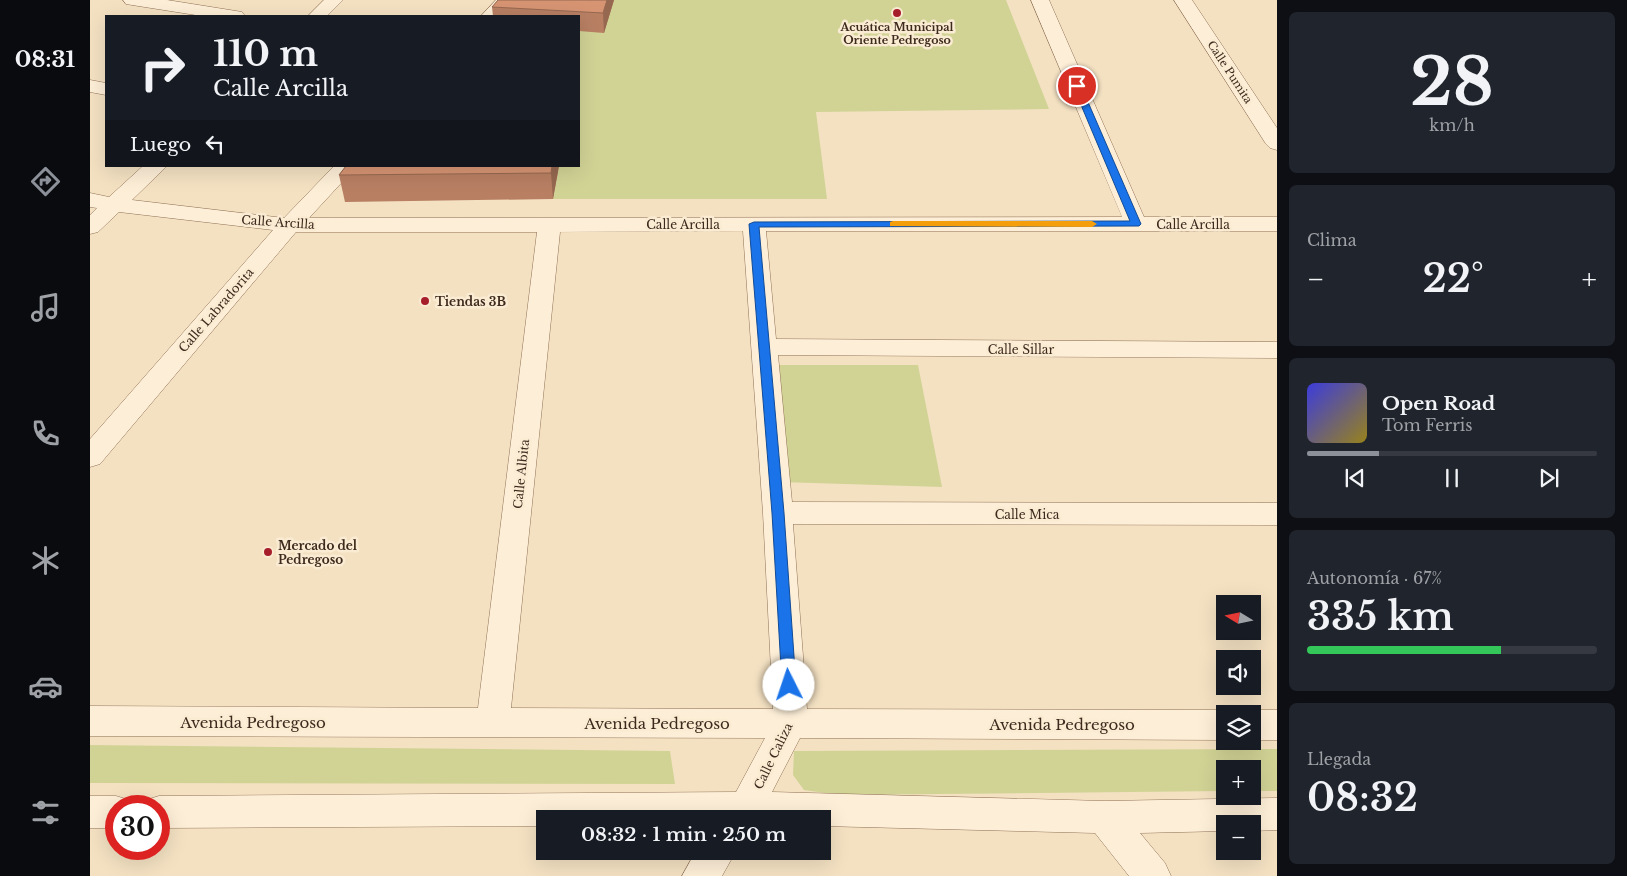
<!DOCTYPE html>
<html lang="es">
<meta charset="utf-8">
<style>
:root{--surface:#171b24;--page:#20242c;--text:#f1f3f6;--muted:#9ea1a6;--line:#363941;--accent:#8c9099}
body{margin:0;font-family:"Libre Baskerville",serif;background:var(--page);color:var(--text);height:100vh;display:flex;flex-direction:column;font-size:19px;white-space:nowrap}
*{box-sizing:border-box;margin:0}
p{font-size:16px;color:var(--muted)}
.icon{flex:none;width:28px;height:28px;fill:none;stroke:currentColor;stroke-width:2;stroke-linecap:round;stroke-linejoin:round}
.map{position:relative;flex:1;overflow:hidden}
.details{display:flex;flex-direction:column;gap:12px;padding:12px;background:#0d0f14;width:350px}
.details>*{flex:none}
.banner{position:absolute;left:15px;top:15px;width:475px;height:152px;border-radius:0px;box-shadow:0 5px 20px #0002;background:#171b24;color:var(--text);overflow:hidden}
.needle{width:32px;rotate:280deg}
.controls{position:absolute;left:1126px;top:595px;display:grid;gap:10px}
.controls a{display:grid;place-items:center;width:45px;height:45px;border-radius:0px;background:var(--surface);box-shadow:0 5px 20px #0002;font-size:25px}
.speed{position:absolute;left:15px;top:795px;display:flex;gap:10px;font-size:25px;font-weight:700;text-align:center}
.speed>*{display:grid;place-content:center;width:65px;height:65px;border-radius:50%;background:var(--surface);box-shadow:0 5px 20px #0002;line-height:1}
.speed .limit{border:8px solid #d22;background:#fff;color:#111}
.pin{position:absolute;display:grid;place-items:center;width:42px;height:42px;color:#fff;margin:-21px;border:2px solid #fff;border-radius:50%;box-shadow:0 1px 5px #0007}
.me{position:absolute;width:55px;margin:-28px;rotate:356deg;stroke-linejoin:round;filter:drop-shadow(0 0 4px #0008)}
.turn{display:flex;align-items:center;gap:18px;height:105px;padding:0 25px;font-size:22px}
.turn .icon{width:65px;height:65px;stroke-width:2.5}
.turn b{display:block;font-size:35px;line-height:42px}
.then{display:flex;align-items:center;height:48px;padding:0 25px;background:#0003;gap:10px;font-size:19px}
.big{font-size:38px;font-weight:600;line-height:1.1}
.details .widget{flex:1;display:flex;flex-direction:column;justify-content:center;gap:8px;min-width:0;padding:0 18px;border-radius:8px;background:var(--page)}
.details .dial{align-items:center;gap:0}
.dial b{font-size:65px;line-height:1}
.song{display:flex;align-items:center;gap:15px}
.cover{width:60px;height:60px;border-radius:8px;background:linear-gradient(135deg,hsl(240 70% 55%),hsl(50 70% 35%))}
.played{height:5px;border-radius:2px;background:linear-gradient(90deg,var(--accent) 25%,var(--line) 25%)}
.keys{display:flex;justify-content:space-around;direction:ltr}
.heat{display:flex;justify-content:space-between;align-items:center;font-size:28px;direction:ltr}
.charge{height:8px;border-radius:4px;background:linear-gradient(90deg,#34c759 67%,var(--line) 0)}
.trip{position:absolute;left:446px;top:810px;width:295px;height:50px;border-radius:0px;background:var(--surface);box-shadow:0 5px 20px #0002;font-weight:600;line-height:50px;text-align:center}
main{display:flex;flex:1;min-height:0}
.tabs{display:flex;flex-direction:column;width:90px;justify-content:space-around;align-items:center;background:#090b0e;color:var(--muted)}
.tabs .icon{width:35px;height:35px}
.tabs .selected{color:var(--accent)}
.tabs b{font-size:22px;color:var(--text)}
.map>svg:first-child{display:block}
</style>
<main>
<nav class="tabs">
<b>08:31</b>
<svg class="icon selected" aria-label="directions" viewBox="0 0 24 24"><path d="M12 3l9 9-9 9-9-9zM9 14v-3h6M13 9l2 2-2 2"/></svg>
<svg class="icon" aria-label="music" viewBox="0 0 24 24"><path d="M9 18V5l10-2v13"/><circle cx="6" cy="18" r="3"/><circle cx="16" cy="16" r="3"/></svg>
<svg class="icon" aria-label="phone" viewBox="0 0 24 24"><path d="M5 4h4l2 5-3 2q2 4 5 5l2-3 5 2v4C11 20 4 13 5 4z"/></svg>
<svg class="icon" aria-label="climate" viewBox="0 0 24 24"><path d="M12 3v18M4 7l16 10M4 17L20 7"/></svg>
<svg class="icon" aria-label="car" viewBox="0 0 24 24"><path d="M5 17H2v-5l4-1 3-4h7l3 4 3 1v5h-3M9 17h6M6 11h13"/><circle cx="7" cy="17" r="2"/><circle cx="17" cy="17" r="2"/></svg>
<svg class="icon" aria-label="filters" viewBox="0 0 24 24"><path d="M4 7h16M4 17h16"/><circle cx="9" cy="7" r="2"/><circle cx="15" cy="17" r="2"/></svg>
</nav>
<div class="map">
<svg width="1187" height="876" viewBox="0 0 1187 876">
<rect width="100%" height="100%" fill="#f4e1c2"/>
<g fill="#d1d395">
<path d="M524,0h392l43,109 -233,3 11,87h-274l6,-33h20v-135z"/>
<path d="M680,365h148l24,122 -162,-5z"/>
<path d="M0,745l580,6 5,33 -585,-1z"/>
<path d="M1187,749v42h-24l-1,-22h-27v22l-386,4 -35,-5 -11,-15 1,-24z"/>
</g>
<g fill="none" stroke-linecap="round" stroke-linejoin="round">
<defs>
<g id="minor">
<path d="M33,0h44l69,11 6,1 3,4h-43l-70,-11 -6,-1z"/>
<path d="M234,0h19l-16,16h-19z"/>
<path d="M406,0h19l-15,16h-19z"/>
<path d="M941,0h18l95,217h133v14h-511l10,108 501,3v16l-499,-3 14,147 485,1v22l-484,-1 14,185 418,1 10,4h-10v26l-425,-2 -28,54 332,9 173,-3v32l-25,1v-7h-27v7l-85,2 25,30 6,13h-42l-34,-43 -273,-7v-7h-277v7l-386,2v-22h-15l2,-6 13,-4 577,-4 29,-54 -675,-2v-30l388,2 59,-476h-241l-196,232 -10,3v-28l183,-209 -154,-18 -21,20 -8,2v-19l7,-7 -7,-1v-14l19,4 34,-31h24l-35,34 152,18 50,-52h23l-48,52 813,-1zM653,231l20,282 10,196 -262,-1 49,-476z"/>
<path d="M1084,0h18l85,128v22l-7,-2 -4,-4z"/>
<path d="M0,80l16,3v12l-16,-3z"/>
<path d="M1162,710h25v30h-25v-26h-10z"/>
<path d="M0,796h26l13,4 2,6h-15v22h-26z"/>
<path d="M606,851h40l-14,25h-40z"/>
</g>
</defs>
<use href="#minor" stroke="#907156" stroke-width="1"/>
<use href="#minor" fill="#fdeed7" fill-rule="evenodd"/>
</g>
<g fill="#b87f63">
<path d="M408,0h116l-10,33 -25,-2v-15h-86l-1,-9z"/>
<path d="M256,166h213l-6,33 -208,3 -6,-27z"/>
</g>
<g fill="#966850">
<path d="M517,0h7l-10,33 -1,-20z"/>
<path d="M462,166h7l-6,33 -2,-26z"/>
</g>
<g fill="#d69473" stroke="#966850">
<path d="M408,0h109l-4,13 -111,-6z"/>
<path d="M256,166h206l-1,7 -212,2z"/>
</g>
<path fill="#1a73e8" stroke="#114b97" d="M984,84l7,2 60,138 -2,2 -380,1 25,286 12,172 -2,4 -5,2 -5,-2 -2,-4 -10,-172 -23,-289 5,-2 376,-1 -57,-135z"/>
<path fill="#f59e0b" d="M803,221h199l5,3 -5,3 -202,-1v-4z"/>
<g fill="#a71e2b" stroke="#faebd3" stroke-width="2">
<circle cx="807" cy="13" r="5"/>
<circle cx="335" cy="301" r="5"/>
<circle cx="178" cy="552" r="5"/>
</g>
<g text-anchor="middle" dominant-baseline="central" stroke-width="5" stroke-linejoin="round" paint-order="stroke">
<g font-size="11" font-weight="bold" fill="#3e2a1d" stroke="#faebd3">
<text x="807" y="27">Acuática Municipal<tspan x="807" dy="13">Oriente Pedregoso</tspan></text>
</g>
<g font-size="11" fill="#3e2a1d" stroke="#faebd3">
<text transform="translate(1140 72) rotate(57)">Calle Pumita</text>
</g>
<g font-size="12" fill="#3e2a1d" stroke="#faebd3">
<text transform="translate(188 222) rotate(4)">Calle Arcilla</text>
<text x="593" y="224">Calle Arcilla</text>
<text x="1103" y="224">Calle Arcilla</text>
<text transform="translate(126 310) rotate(-49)">Calle Labradorita</text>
<text x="931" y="349">Calle Sillar</text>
<text transform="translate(431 474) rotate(-84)">Calle Albita</text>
<text x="937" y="514">Calle Mica</text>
<text transform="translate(683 756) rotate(-64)">Calle Caliza</text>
</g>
<g font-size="12" font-weight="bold" fill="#3e2a1d" stroke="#faebd3" text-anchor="start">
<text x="345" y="301">Tiendas 3B</text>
<text x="188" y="545">Mercado del<tspan x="188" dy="14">Pedregoso</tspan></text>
</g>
<g font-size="15" fill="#3e2a1d" stroke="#faebd3">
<text x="163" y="722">Avenida Pedregoso</text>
<text x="567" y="723">Avenida Pedregoso</text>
<text x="972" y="724">Avenida Pedregoso</text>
</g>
</g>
</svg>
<div class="controls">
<a><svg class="needle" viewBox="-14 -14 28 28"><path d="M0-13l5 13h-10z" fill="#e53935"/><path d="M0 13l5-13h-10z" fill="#9ea1a6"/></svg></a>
<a><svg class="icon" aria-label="sound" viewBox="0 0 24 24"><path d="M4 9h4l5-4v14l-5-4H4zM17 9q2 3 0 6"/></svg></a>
<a><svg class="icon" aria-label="layers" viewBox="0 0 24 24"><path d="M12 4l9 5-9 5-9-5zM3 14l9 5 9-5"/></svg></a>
<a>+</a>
<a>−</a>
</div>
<div class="speed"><div class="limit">30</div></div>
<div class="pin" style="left:987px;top:86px;background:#d93025"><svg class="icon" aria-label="arrive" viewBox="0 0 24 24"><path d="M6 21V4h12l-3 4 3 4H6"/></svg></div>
<svg class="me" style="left:699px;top:685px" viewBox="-20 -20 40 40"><circle r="19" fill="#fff"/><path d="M0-13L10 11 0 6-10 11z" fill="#1a73e8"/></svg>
<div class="trip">08:32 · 1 min · 250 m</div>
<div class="banner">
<div class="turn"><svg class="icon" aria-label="right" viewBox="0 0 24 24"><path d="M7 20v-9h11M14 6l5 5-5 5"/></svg><div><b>110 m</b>Calle Arcilla</div></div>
<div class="then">Luego<svg class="icon" aria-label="left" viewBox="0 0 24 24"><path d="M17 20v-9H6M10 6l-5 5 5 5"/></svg></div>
</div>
</div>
<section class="details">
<div class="widget dial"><b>28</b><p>km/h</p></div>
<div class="widget"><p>Clima</p>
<div class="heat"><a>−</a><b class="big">22°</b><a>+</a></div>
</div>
<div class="widget">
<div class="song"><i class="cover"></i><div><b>Open Road</b><p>Tom Ferris</p></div></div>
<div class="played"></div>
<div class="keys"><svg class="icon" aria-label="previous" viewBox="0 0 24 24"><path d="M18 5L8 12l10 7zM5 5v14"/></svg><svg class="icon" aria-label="pause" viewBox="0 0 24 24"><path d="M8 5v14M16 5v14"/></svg><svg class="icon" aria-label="next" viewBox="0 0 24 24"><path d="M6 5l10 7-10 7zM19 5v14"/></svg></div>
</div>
<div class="widget"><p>Autonomía · 67%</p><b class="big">335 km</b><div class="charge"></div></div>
<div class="widget"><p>Llegada</p><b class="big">08:32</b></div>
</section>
</main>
